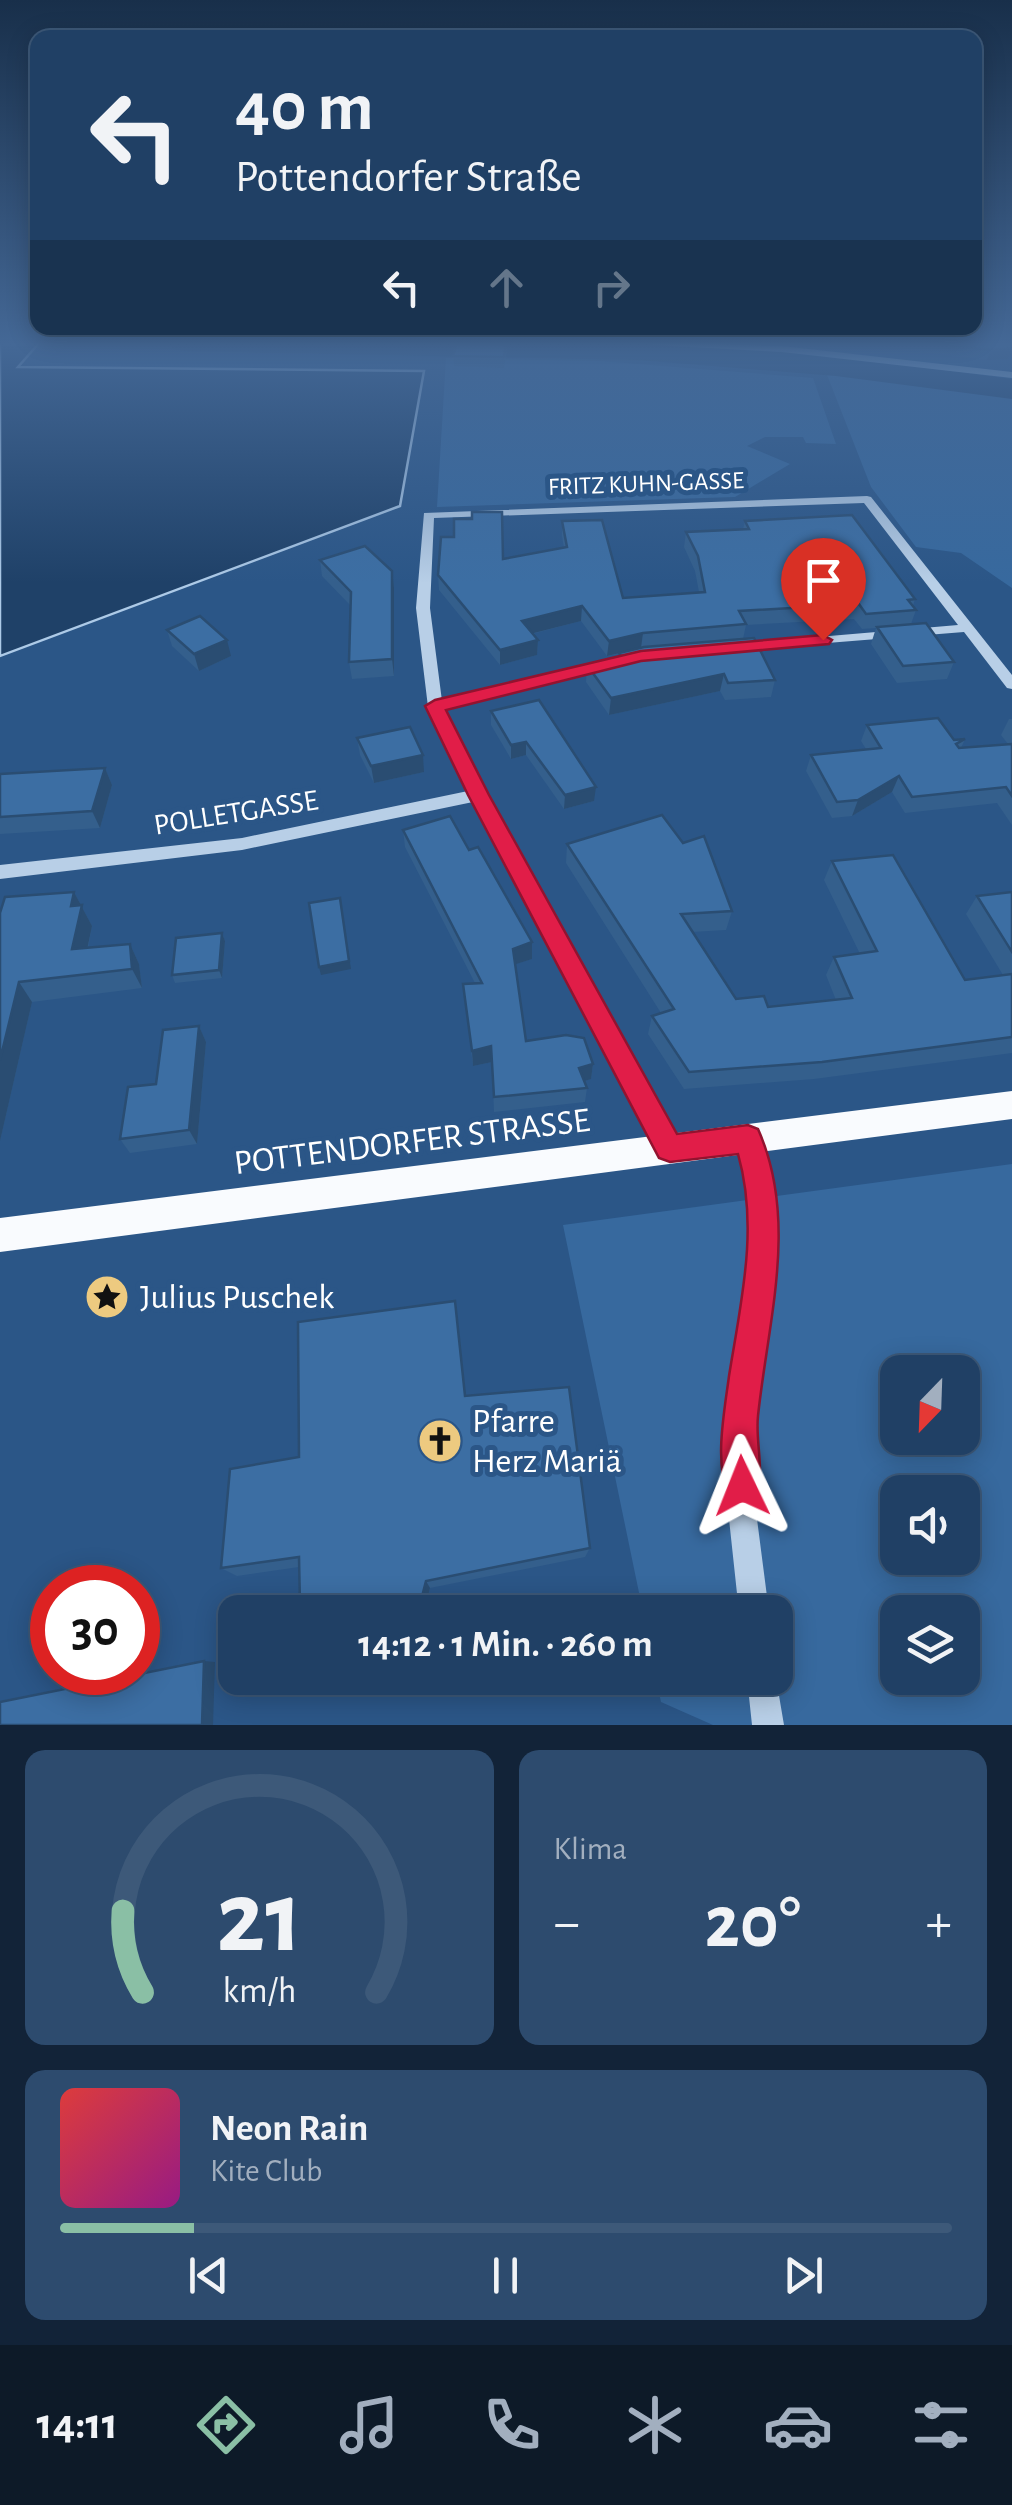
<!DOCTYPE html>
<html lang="de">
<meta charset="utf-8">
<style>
:root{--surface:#204065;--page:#2d4b6e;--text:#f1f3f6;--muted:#a2afbf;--line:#3d5979;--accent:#8abfa5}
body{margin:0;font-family:"Alegreya Sans",sans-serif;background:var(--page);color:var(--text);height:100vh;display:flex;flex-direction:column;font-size:38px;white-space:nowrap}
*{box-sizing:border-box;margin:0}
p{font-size:32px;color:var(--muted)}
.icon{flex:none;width:55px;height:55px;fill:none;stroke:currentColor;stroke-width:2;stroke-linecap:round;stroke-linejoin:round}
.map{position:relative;height:1725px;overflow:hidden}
.sheet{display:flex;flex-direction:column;gap:25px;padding:25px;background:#122338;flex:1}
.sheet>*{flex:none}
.top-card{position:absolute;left:30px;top:30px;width:952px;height:305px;border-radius:20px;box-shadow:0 5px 25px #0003,0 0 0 2px var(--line);background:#204065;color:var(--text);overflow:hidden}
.needle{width:65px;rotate:203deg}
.controls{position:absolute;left:880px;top:1355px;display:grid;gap:20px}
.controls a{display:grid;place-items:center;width:100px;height:100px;border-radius:20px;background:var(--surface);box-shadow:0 5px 25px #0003,0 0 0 2px var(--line);font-size:50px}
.speed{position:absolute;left:30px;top:1565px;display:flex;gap:20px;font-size:50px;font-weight:700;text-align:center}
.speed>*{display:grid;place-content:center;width:130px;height:130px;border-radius:50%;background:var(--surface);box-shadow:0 5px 25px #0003,0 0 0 2px var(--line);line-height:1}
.speed .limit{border:15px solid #d22;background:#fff;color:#111}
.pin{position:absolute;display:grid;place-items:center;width:85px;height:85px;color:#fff;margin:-102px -42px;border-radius:50% 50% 50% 0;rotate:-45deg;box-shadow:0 0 10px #0007}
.pin .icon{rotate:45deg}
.me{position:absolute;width:110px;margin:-55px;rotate:358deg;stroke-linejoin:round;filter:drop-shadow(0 0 8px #0008)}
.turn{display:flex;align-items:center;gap:35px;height:210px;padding:0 40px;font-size:45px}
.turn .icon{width:130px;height:130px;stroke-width:2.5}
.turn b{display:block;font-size:70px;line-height:85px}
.lanes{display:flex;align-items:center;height:95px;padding:0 40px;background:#0003;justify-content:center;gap:50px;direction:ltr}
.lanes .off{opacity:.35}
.big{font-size:75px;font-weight:700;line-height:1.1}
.sheet .card{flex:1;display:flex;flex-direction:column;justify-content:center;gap:15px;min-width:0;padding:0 35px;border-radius:20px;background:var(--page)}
.sheet .dial{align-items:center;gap:0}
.dial svg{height:260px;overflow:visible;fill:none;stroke:var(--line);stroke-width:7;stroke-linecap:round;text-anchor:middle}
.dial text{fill:var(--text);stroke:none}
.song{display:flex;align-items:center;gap:30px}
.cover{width:120px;height:120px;border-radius:15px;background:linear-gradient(135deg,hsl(0 70% 55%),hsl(310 70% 35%))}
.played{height:10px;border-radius:5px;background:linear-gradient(90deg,var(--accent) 15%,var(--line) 15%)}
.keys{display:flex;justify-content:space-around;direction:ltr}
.heat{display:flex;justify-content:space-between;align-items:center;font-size:55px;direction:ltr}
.sheet .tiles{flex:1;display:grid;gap:25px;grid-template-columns:1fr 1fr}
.card:last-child{grid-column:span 2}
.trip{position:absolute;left:218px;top:1595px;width:575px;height:100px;border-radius:20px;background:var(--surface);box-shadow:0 5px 25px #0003,0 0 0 2px var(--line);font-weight:700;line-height:100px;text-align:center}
.tab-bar{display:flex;height:160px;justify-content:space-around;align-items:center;background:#0d1a28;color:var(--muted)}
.tab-bar .icon{width:70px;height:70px}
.tab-bar .active{color:var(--accent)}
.tab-bar b{font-size:45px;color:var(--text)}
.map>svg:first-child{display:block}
</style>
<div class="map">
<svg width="1012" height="1725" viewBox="0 0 1012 1725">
<rect width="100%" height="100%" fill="#2b5687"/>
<g fill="#37699e" fill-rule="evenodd">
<path d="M820,357l192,25v206l-51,-35 -45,-6 -45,-60z"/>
<path d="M446,358l154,3 213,17 23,66 -30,-1 -3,-6h-38l-18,9 43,18 -55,33 -298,10z"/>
<path d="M1012,1164v561h-299l-52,-23 -5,-24h119v-66h-132l-80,-387zM898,1372h64v66h-64zM898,1492h64v66h-64zM898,1612h64v66h-64z"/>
</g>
<path fill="#1f4168" stroke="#adcae7" stroke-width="2.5" d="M0,342h40l-22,25 406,4 -24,135 -400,150z"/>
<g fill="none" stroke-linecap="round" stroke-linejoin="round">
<path fill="#1f4168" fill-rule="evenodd" d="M168,342h484l184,14 176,23v20l-176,-23 -198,-16 -454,-9 -11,-2z"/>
<g fill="#b8cfe7" fill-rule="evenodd">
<path d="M649,342l133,4 230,26v6l-230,-26 -129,-7z"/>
<path d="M867,496l4,1 141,178v14l-5,-1 -43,-56 -235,19 -2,-3 7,-4 224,-19 -94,-122 -430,15 -4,90 12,93 167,-41 7,4 -2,3 -170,43 42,85 191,346 3,7 -3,7 -8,4 -8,-4 -188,-353 -231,48 -242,29v-14l242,-27 226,-47 -40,-84 -12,-99 8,-95z"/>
<path d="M748,1129l8,3 3,7 15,52 2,66 -23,164 4,98 12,93h-30l-10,-93 -2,-98 25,-164v-66l-15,-52 3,-7z"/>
<path d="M775,1672l9,53h-32l-5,-47h28z"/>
</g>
<path fill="#f9fbfe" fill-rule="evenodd" d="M1012,1091v28l-1012,133v-34z"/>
</g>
<g fill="#345f8c">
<path d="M508,342l-4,26 -50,-2 -1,-10z"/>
<path d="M825,342h187l-4,17 -21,1 -126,-16z"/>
<path d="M472,519l31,40 61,-11 -2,-12v-15l61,77 76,-6 -4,-21 -11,-24 2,-15 57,-3 2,-8 170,78 -2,7 3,4 -5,14 43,38 -7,17 -50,4 -26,-39 5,-16 -14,1 -8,-10 -108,6 -3,14 32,41 -4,17 -46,3 -5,-9 -111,24 -23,-33 1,-17 32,-7v-4l-12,2 -26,-35 -49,13 6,6 -1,15 -37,10 -61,-75 -1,-15 16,-38z"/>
<path d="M320,560l72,11 2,17v88l-42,3 -3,-17 2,-56 -29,-30z"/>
<path d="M167,630l64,26 -32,15 -27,-25z"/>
<path d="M491,711l103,90 -30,8 -38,-54 -15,4 -20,-34z"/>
<path d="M1009,719h3v106l-15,-22 -92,10 -13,-21 -40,24 -20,2 -26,-47 5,-16 55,-6 -5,-8 6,-16 87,15 11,-1 -4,9 47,-4 -7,-9z"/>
<path d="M357,738l67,34 -50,11 -14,-28z"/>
<path d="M105,768l7,17 -12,43 -100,6v-60z"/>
<path d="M403,830l66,20 63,92v17l-17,5 11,77 67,23 -2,15 -7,2 3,7 -2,14 -91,10 -2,-50 -19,4 -10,-82 12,-1 -70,-136z"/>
<path d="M567,844l165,67 -6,19 -34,2 44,67 32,8 68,-7 -10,-25 8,-18 26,-3 -36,-74 8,-19 133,119 38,-5 -37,-61 11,-18 35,-4v161l-198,26 -130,10 -36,-55 4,-18 9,-3 -95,-150z"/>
<path d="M74,892l18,34 -4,22 42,-4 9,20 3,24 -110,14 -32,139v-228z"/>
<path d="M222,933l3,8 -3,37 -47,5 -3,-8z"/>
<path d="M199,1026l7,16 -9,102 -67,9 -10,-14 36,-55z"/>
<path d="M466,1396l124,152 -5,9 -155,31 -6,24h-89l-3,-7 -20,6 -13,-44 -62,9 -16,-8 78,-111z"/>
</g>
<g fill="#2a4d72">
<path d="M1012,348l-4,11 -21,1 4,-10z"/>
<path d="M392,571l2,17v88l-2,-17z"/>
<path d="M582,606l-1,15 -59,15v-15z"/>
<path d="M643,633l-2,15 -34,8 2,-15z"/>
<path d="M227,640l4,16 -32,15 -5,-17z"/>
<path d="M538,640l-1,15 -37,10v-15z"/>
<path d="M724,674l-4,17 -111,24 2,-17z"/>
<path d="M526,742v13l-15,4v-14z"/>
<path d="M423,755l1,17 -50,11 -3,-17z"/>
<path d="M105,768l7,17 -12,43 -8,-17z"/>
<path d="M899,776l-7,16 -40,24 6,-16z"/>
<path d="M596,787l-2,14 -30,8 1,-14z"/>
<path d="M74,892l18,34 -9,43 -11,-20 -1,-43z"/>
<path d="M340,898l11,71 -30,6 -2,-8z"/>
<path d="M222,933l3,8 -3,37 -3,-8z"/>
<path d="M532,942v17l-19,6v-16z"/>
<path d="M130,944l9,20 3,24 -10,-19z"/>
<path d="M19,982l13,20 -32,139v-81z"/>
<path d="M199,1026l7,16 -9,102 -8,-14z"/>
<path d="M491,1046l1,16 -19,4 -1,-15z"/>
<path d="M593,1064l-2,15 -13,4 1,-15z"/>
<path d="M426,1581l4,7 -6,24h-6z"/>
<path d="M329,1596l10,7 -27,8 -12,-6z"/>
<path d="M204,1661l11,1 -2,63h-11z"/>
</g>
<g fill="#3c6ea3" stroke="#2a4d72" stroke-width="2.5">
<path d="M457,342h49l-2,15 -51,-1z"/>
<path d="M926,342h86v6l-21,2z"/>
<path d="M472,512h30l1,47 64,-12 -5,-26 40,-1 21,78 82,-6 -7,-36 -12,-24 63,-3 -4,-8 107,-6 63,84 -7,1 8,10 -50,4 -7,-10 -120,7 7,13 -103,9 -34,8 -27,-35 -60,15 16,19 -38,10 -62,-75 3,-38h13v-18h18z"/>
<path d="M365,546l27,25v88l-43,3 2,-70 -31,-32z"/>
<path d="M200,616l27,24 -33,14 -27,-24z"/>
<path d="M926,623l28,39 -51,4 -26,-39z"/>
<path d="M754,638l21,42 -47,3 -4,-9 -113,24 -24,-33 35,-8 -3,-4 25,-6z"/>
<path d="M539,700l57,87 -31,8 -39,-53 -15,3 -20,-34z"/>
<path d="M938,718l16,22 11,-1 -9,5 3,4 53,-4v52l-6,-9 -94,10 -13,-21 -41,24 -21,2 -26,-47 70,-7 -14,-23z"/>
<path d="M410,727l13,28 -52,11 -14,-28z"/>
<path d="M105,768l-13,43 -92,6v-43z"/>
<path d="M662,815l21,28 21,-7 28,75 -51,3 55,85 28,-3 4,11 84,-9 -18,-41 43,-6 -45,-90 61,-6 72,125 47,-6v63l-190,25 -133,10 -37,-56 22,-7 -107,-165z"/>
<path d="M450,816l19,34 9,-3 54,95 -19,7 13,92 40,-6 18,3 9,26 -14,4 8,20 -93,9 -3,-51 -19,5 -9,-67 19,-1 -79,-153z"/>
<path d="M74,892l-3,14 11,-1 -10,44 58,-5 2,25 -113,13 -19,78v-147l5,-16z"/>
<path d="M1012,892v60l-35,-56z"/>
<path d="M340,898l9,63 -30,6 -10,-64z"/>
<path d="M222,933l-3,37 -47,5 4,-37z"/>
<path d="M199,1026l-10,104 -69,9 8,-52 28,-3 7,-54z"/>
<path d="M455,1301l10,95 104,-9 21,161 -164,33 -8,31h-83l-6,-16 -29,9 -1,-48 -78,11 9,-99 69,-12 -1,-135z"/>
<path d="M204,1661l-2,64h-202v-23z"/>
</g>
<linearGradient id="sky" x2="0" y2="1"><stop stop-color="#182f4a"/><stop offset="0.59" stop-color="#446896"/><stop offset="1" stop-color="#446896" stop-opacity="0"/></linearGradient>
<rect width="1012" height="583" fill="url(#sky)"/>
<path fill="#e11d48" stroke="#92132f" stroke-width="2.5" d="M823,635l9,5 -3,4 -188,17 -195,49 43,85 188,339 71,-9 10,4c41,92 10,191 0,287 -3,27 8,57 -3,83l-13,5 -13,-5c-15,-36 -5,-85 0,-123 12,-75 30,-148 9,-222l-68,8 -11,-4 -191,-363 -43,-89 10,-6 206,-49z"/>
<defs>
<symbol id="sight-disc" viewBox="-11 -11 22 22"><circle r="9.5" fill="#edca80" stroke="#2b5687"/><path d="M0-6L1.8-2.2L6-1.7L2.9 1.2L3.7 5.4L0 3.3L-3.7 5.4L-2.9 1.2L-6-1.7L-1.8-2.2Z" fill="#111"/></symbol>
<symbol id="church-disc" viewBox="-11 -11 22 22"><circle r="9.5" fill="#edca80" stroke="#2b5687"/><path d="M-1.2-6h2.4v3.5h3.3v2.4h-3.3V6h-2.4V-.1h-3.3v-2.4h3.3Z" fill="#111"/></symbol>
</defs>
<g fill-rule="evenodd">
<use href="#sight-disc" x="82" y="1272" width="50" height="50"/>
<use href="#church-disc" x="415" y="1416" width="50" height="50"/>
</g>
<g text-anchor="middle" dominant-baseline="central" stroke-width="10" stroke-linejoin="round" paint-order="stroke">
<g font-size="25" fill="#fff" stroke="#2b5687">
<text transform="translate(646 484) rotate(-2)">FRITZ KUHN-GASSE</text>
</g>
<g font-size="30" fill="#fff" stroke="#2b5687">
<text transform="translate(236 813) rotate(-9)">POLLETGASSE</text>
</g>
<g font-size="35" fill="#fff" stroke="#2b5687">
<text transform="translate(412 1142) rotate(-7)">POTTENDORFER STRASSE</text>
</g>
<g font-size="35" fill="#fff" stroke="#2b5687" text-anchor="start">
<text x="140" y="1297">Julius Puschek</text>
<text x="472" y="1421">Pfarre<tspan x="472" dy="40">Herz Mariä</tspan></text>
</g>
</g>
</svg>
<div class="controls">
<a><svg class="needle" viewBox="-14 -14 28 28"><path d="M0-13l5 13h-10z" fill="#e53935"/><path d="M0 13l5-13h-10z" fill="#a2afbf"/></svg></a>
<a><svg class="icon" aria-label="sound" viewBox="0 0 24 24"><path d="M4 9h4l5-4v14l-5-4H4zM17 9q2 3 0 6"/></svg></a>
<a><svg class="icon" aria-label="layers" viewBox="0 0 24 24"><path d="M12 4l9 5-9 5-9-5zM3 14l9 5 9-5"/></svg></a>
</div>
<div class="speed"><div class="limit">30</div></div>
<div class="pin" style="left:823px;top:640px;background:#d93025"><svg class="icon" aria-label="arrive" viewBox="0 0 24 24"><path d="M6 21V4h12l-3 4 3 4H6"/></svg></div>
<svg class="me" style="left:742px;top:1486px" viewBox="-20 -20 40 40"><path d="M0-17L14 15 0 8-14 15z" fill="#e11d48" stroke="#fff" stroke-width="4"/></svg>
<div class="trip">14:12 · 1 Min. · 260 m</div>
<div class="top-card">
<div class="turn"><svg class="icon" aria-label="left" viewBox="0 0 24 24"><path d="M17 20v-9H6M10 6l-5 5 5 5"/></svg><div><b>40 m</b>Pottendorfer Straße</div></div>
<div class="lanes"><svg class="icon" aria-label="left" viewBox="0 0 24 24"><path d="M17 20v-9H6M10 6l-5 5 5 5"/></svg><svg class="icon off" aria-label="ahead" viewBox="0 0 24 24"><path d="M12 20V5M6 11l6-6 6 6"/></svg><svg class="icon off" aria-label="right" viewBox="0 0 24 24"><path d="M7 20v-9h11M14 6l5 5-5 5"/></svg></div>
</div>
</div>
<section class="sheet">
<div class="tiles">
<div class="card dial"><svg viewBox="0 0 100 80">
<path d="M14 69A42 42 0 1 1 86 69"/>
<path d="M14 69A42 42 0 0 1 8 44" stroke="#8abfa5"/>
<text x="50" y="56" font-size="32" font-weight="700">21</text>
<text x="50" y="72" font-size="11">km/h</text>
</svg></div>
<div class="card"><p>Klima</p>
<div class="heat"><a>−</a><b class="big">20°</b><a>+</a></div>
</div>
<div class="card">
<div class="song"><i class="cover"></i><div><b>Neon Rain</b><p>Kite Club</p></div></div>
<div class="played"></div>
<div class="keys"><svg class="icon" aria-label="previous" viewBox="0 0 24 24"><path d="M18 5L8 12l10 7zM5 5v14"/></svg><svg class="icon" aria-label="pause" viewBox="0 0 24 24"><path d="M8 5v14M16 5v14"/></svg><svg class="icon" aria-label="next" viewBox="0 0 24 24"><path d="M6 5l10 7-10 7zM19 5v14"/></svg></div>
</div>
</div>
</section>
<nav class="tab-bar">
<b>14:11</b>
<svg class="icon active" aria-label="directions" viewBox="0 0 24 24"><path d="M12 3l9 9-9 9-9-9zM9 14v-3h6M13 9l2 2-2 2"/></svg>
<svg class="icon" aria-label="music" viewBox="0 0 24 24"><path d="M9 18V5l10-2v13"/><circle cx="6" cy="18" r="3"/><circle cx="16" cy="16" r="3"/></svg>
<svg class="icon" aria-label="phone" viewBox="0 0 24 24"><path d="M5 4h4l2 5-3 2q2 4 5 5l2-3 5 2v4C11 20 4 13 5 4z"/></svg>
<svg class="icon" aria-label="climate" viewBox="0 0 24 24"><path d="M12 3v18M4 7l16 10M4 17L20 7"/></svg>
<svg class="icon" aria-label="car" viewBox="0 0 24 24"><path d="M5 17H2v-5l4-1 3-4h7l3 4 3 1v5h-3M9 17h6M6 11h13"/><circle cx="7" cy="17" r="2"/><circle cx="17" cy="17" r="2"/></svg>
<svg class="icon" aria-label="filters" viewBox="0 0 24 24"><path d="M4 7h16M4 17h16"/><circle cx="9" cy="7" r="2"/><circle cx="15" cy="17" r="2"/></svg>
</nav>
